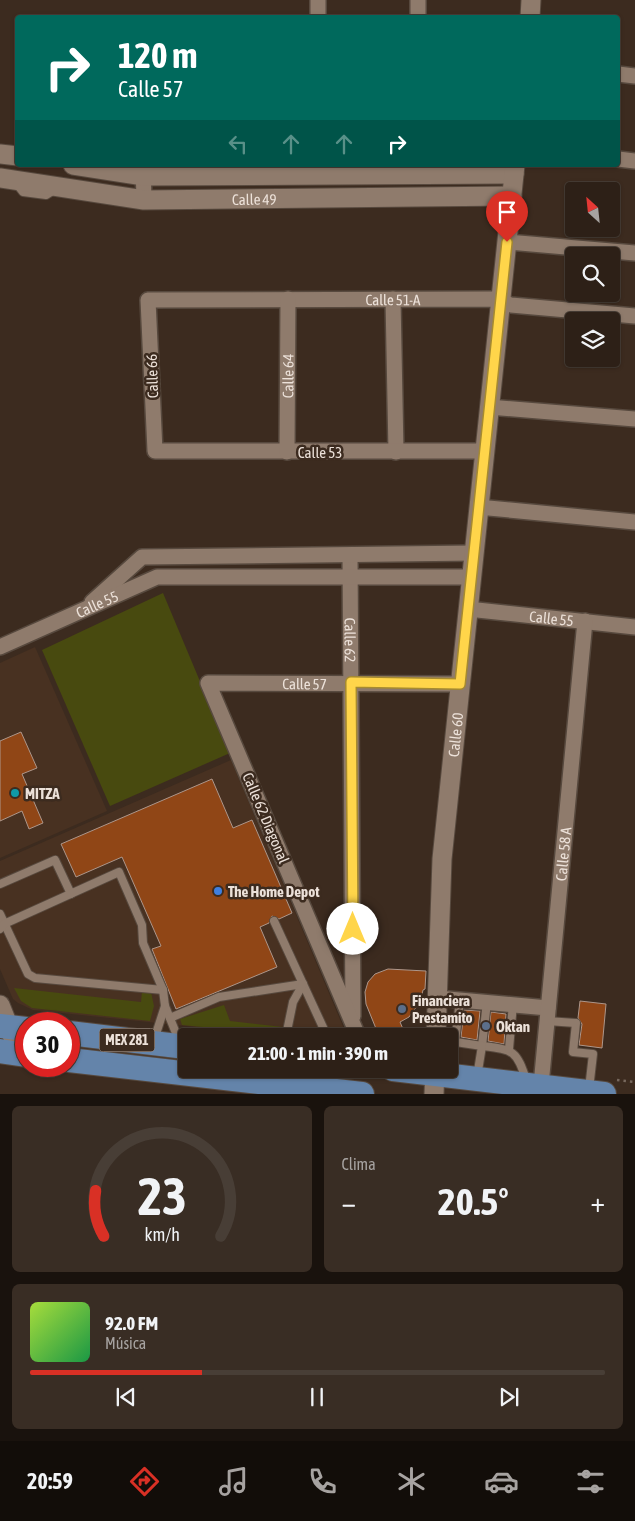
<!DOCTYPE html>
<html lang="es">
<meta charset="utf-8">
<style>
:root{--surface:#2d2017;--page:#392d24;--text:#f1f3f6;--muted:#a7a3a1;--line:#483e36;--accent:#d93025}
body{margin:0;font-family:"Asap Condensed",sans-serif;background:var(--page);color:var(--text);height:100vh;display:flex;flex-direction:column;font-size:19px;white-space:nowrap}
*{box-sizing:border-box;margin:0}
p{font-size:16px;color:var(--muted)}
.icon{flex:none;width:28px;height:28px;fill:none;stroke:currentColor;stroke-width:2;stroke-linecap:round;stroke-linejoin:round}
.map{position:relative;height:1094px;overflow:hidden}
.side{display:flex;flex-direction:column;gap:12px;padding:12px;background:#19120d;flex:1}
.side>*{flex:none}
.guide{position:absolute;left:15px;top:15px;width:605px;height:152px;border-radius:5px;box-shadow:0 1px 4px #0004,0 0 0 1px var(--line);background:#00695c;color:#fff;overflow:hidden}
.needle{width:32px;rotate:333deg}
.fabs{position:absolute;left:565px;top:182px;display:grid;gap:10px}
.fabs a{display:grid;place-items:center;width:55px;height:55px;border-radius:5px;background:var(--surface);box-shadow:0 1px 4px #0004,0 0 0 1px var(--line);font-size:25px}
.speed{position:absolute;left:15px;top:1012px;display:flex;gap:10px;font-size:25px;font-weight:700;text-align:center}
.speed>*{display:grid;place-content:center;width:65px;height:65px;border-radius:50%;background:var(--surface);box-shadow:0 1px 4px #0004,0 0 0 1px var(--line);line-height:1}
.speed .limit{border:8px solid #d22;background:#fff;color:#111}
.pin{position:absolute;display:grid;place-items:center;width:42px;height:42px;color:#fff;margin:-51px -21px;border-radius:50% 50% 50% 0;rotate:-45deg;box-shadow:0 0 5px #0007}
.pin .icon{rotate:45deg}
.me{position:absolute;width:55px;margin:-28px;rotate:0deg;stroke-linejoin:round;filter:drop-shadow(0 0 4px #0008)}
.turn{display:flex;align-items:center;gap:18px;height:105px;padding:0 20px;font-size:22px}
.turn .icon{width:65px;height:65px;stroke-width:2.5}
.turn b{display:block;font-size:35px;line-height:42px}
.lanes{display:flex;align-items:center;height:48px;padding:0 20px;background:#0003;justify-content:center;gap:25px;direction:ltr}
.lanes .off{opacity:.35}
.big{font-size:38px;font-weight:700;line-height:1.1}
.side .card{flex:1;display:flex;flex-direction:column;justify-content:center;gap:8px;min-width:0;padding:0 18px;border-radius:8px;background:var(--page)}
.side .dial{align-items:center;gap:0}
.dial svg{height:130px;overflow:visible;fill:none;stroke:var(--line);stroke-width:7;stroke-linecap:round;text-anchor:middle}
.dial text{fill:var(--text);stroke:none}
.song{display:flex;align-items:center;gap:15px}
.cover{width:60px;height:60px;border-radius:8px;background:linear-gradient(135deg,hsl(80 70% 55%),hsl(140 70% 35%))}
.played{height:5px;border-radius:2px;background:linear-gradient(90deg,var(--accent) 30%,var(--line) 30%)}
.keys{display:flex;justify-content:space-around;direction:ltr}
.heat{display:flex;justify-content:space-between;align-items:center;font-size:28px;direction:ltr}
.side .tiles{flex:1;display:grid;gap:12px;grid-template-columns:1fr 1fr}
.card:last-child{grid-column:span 2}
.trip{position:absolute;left:178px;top:1028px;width:280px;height:50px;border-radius:5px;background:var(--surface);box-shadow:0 1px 4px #0004,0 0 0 1px var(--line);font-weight:700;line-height:50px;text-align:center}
.tab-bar{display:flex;height:80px;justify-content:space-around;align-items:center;background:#120d09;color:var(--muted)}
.tab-bar .icon{width:35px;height:35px}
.tab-bar .current{color:var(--accent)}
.tab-bar b{font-size:22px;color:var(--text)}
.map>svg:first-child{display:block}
</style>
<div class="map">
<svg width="635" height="1094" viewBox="0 0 635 1094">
<rect width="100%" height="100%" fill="#3c2b1f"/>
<g fill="#483121">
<path d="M35,647l72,164 -107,47v-195z"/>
<path d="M231,760l116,276h-65l-249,-26 -15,-7 -5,-4 -13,-30v-108z"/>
</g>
<g fill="#484a0f">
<path d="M163,593l67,160 -120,53 -68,-156z"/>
<path d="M14,988l127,14 1,-11 9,1 3,14 -4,15 -118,-13 -11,-7z"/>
<path d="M224,1005l6,16 53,6 -9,7 -92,-9 -2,-6z"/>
</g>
<g fill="#904616" stroke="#ad968a">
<path d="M21,732l16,36 -15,6 21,49 -14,6 -7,-18 -22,10v-80z"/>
<path d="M212,779l21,49 19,-8 40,93 -13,6 -7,-3 -3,7 -9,4 17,40 -101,42 -24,-60 9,-3 -39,-89 -46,20 -15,-33z"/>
<path d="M388,969l38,2 -1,18 -2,1 -3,12 -11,15 -9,5 6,14h-27l-13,-32 -1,-12 3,-10 7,-8z"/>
<path d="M580,1001l26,3 -4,44 -23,-3 3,-21 -4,-6z"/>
<path d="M464,1010l16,1 -3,29 -16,-3z"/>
<path d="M491,1012l15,2 -2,30 -16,-3z"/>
</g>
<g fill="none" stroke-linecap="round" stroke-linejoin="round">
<defs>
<g id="service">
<path d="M16,183l7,9 23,3 8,-5"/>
<path d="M0,884l55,-24 16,34"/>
<path d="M0,914l28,60 7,4 128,12"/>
<path d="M274,921l53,115"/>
<path d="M0,929l4,-5 115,-52 23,53 1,18 20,47 2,16 15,37"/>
<path d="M487,1002l-5,44c33,4 34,4 45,36"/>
<path d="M170,1018l49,-21 84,-13"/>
<path d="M547,1021l29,2 -3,29 20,2 -4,35"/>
<path d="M286,1036l7,-34 10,-18"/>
<path d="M154,1040l11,-34"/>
<path d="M449,1041l33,5 -5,31"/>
<path d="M455,1042l5,-42"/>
<path d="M509,1049l4,-45"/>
</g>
<g id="minor">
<path d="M318,0v18"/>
<path d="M418,0v18"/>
<path d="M618,74l17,2"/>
<path d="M618,159l17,2"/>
<path d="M143,165l1,35"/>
<path d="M507,242l128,11"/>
<path d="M393,299l3,153"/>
<path d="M489,407l146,12"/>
<path id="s1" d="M484,451h-329l-7,-151 345,-1 18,6 124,11"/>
<path id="s2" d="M287,452l1,-153"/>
<path d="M478,507l157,15"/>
<path id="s3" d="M350,555l3,461"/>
<path d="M92,602l50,-45 332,-4"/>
<path id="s4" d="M468,609l167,18"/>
<path id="s5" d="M0,647l157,-70h314"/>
<path d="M437,998l111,10"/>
<path id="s6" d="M358,1036l-150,-353 252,1"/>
<path id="s7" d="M541,1085l44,-464"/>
</g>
<g id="tertiary">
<path d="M530,18l1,-18"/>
<path d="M0,154l18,2"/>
<path d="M73,165l71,11 370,-2"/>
<path id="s8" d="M0,178l144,22 368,-4"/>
<path d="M0,1005l20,50"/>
<path id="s9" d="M436,1036l6,-177 73,-694"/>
<path d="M434,1094l1,-25"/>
</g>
<g id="primary">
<path d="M0,1026l26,3"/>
<path d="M69,1033l117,14"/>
<path d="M0,1051l26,4"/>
<path d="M69,1060l293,34"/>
<path d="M393,1069l211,25"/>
</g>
</defs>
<use href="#service" stroke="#57493e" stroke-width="10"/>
<use href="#minor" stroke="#57493e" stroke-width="18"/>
<use href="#tertiary" stroke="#57493e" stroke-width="21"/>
<use href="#primary" stroke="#57493e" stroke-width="26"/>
<g stroke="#77685d" stroke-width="2.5" stroke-dasharray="2.5 4" stroke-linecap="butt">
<path d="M40,1018l17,2"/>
<path d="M199,1035l11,1"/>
<path d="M617,1080l18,2"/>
</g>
<use href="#service" stroke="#8f7b6c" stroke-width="8"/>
<use href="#minor" stroke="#8f7b6c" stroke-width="15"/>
<use href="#tertiary" stroke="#8f7b6c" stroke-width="19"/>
<use href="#primary" stroke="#6484aa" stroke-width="24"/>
</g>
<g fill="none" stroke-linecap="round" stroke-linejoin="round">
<defs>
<path id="route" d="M353,929l-2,-247 109,2 47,-442"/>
</defs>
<use href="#route" stroke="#a68a30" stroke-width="12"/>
<use href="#route" stroke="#ffd54a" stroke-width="9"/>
</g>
<circle fill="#0f9aa8" stroke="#3c2b1f" stroke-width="2" cx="15" cy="793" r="5"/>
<circle fill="#3f7fe0" stroke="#3c2b1f" stroke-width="2" cx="218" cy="891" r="5"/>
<g fill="#5c6f8a" stroke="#3c2b1f" stroke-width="2">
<circle cx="402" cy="1009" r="5"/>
<circle cx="486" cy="1026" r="5"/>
</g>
<g text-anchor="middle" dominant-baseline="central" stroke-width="5" stroke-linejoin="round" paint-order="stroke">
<rect fill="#3c2b1f" stroke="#b7aaa1" stroke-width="1" x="99.5" y="1028.5" width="55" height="23" rx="4"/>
<g font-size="14" font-weight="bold" fill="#ece1d9">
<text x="127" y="1040">MEX 281</text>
</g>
<g font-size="15" fill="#ece1d9" stroke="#3c2b1f">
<text stroke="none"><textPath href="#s8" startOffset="256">Calle 49</textPath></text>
<text stroke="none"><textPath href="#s1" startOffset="725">Calle 51-A</textPath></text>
<text stroke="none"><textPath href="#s2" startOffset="76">Calle 64</textPath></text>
<text transform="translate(152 376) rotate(-92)">Calle 66</text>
<text x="320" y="452">Calle 53</text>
<text stroke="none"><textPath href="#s5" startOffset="106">Calle 55</textPath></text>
<text stroke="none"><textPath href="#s4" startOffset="84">Calle 55</textPath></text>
<text stroke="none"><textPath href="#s3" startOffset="85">Calle 62</textPath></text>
<text stroke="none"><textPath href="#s6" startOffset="480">Calle 57</textPath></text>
<text stroke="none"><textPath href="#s9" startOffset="302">Calle 60</textPath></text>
<text transform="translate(266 818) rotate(67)">Calle 62 Diagonal</text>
<text stroke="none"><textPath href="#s7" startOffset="232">Calle 58 A</textPath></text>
</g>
<g font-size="15" font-weight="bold" fill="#ece1d9" stroke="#3c2b1f" text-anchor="start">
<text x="25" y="793">MITZA</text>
<text x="228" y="891">The Home Depot</text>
<text x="412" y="1000">Financiera<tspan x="412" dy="17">Prestamito</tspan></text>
<text x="496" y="1026">Oktan</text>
</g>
</g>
</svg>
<div class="fabs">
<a><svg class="needle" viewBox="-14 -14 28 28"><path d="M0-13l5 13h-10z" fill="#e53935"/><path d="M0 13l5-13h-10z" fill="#a7a3a1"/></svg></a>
<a><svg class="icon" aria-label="search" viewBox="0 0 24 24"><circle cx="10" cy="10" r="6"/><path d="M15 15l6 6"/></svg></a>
<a><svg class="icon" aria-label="layers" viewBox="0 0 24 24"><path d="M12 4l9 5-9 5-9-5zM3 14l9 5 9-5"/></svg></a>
</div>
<div class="speed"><div class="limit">30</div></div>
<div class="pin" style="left:507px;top:242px;background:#d93025"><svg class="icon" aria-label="arrive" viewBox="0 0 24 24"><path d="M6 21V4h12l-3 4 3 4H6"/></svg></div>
<svg class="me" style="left:353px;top:929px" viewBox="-20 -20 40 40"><circle r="19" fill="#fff"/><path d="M0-13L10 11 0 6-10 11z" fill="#ffd54a"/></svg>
<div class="trip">21:00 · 1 min · 390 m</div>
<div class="guide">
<div class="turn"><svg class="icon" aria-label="right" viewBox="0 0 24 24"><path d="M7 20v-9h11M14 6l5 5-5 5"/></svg><div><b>120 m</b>Calle 57</div></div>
<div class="lanes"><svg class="icon off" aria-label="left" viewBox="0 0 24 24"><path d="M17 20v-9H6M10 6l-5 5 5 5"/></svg><svg class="icon off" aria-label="ahead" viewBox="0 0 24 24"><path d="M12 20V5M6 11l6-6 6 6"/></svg><svg class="icon off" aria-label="ahead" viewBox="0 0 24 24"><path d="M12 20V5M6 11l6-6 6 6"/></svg><svg class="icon" aria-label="right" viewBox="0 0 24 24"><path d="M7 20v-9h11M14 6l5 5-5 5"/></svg></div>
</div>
</div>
<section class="side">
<div class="tiles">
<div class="card dial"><svg viewBox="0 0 100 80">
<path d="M14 69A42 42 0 1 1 86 69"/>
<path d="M14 69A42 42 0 0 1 9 41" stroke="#d93025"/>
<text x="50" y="56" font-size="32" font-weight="700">23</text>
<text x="50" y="72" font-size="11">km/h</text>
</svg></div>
<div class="card"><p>Clima</p>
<div class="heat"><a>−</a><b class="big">20.5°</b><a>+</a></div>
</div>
<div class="card">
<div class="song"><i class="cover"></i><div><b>92.0 FM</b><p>Música</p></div></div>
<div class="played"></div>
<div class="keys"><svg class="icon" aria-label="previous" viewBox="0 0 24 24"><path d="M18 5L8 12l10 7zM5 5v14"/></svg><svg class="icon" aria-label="pause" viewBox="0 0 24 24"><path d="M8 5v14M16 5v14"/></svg><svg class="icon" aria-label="next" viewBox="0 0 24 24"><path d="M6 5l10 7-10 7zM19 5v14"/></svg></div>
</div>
</div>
</section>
<nav class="tab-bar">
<b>20:59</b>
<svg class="icon current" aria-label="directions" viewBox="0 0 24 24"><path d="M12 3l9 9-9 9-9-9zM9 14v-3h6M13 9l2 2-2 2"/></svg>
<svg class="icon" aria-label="music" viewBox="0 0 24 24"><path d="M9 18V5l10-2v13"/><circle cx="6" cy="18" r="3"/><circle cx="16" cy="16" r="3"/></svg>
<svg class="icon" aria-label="phone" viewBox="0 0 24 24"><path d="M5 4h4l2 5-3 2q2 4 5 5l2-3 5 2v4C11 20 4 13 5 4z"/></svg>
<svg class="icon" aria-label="climate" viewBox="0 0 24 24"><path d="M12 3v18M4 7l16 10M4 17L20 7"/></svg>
<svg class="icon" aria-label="car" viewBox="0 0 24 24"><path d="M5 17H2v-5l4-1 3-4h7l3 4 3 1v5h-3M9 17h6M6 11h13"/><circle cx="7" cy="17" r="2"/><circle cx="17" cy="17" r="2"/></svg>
<svg class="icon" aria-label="filters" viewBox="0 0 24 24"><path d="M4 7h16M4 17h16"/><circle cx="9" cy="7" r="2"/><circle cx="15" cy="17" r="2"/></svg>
</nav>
